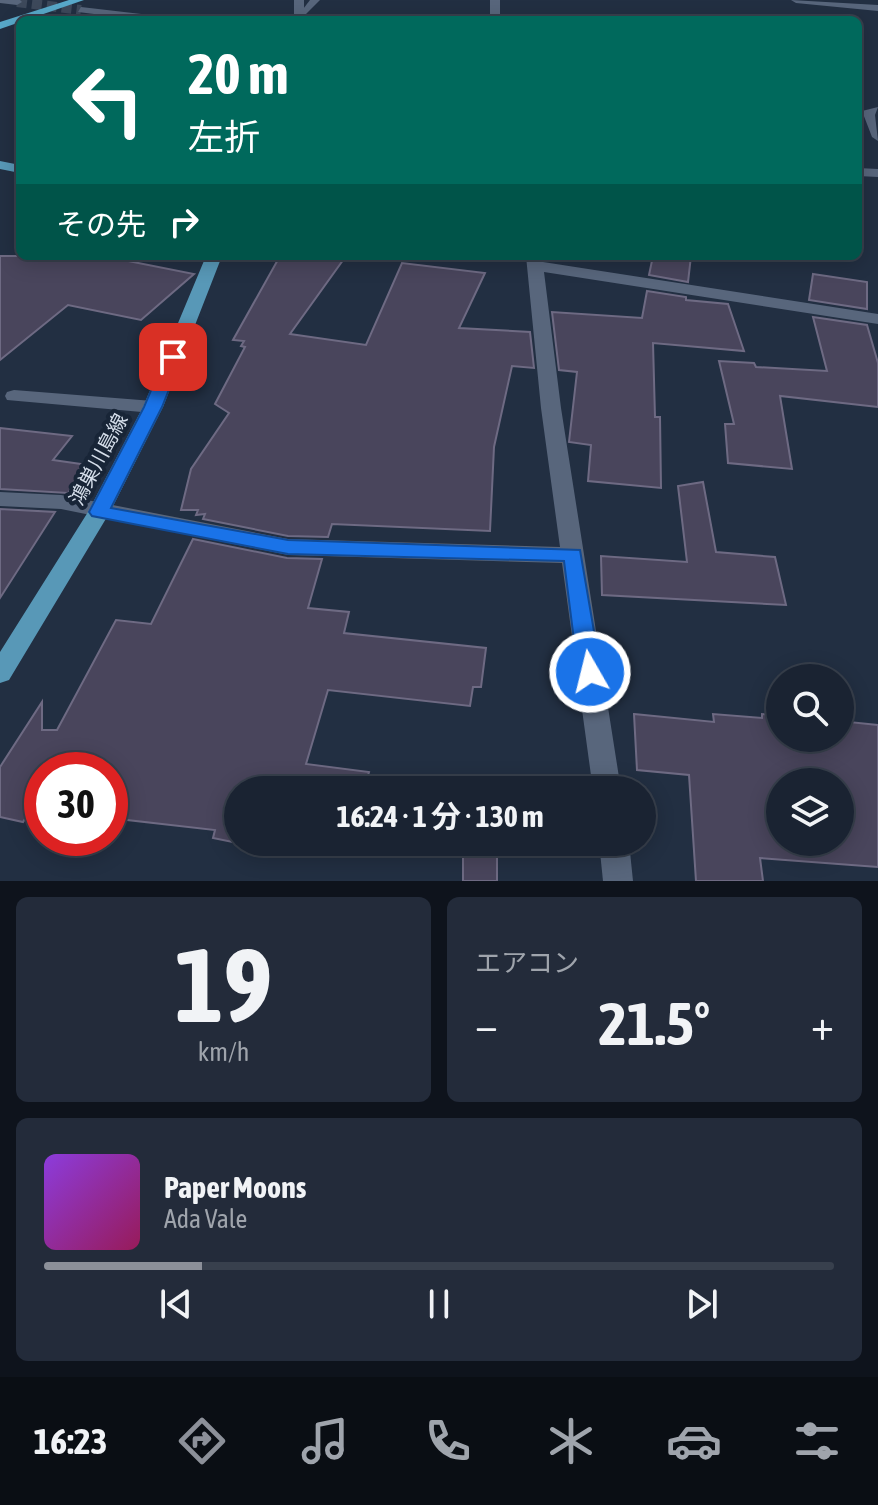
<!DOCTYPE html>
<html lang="ja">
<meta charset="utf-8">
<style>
:root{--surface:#1a2332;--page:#232b3a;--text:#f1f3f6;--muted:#9fa4ac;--line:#38404d;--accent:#8c9099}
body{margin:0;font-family:"Asap Condensed","Noto Sans JP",sans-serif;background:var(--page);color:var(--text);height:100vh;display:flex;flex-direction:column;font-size:30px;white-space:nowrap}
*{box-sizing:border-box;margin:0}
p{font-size:26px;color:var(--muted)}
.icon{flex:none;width:44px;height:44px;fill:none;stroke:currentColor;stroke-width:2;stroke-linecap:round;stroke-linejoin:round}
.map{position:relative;height:881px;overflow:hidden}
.sheet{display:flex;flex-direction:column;gap:16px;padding:16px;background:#0e131c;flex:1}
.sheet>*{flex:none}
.top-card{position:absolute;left:16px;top:16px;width:846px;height:244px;border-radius:12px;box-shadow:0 4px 20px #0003,0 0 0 2px var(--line);background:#00695c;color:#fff;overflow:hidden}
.tools{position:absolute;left:766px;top:664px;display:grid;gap:16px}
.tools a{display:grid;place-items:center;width:88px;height:88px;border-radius:50%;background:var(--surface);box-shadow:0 4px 20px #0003,0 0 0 2px var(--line);font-size:40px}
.speed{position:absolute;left:24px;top:752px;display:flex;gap:16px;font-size:40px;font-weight:700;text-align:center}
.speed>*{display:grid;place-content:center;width:104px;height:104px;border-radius:50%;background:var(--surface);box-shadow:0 4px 20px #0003,0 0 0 2px var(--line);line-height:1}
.speed .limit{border:12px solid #d22;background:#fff;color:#111}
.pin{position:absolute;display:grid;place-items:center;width:68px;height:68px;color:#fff;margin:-34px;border-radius:16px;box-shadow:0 4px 12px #0006}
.me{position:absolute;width:88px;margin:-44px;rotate:352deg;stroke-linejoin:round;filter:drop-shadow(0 0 6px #0008)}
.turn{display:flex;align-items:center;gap:28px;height:168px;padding:0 40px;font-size:36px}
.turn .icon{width:104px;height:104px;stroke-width:2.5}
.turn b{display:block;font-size:56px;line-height:68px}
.then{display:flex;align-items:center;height:76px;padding:0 40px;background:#0003;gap:16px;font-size:30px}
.big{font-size:60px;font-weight:700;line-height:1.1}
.sheet .widget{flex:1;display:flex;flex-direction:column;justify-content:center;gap:12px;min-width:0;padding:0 28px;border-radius:12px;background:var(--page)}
.sheet .dial{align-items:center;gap:0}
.dial b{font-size:104px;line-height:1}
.song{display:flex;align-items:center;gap:24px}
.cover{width:96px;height:96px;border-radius:12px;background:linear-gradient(135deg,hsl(270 70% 55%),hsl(330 70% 35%))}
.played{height:8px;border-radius:4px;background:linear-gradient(90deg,var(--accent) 20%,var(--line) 20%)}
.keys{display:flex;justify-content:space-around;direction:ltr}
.heat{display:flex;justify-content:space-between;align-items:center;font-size:44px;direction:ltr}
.sheet .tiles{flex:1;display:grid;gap:16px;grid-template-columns:1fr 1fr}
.widget:last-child{grid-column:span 2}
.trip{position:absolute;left:224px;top:776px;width:432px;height:80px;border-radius:40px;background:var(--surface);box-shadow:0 4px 20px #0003,0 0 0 2px var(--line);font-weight:700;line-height:80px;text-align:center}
.tab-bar{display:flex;height:128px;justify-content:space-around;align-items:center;background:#0a0e14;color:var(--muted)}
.tab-bar .icon{width:56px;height:56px}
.tab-bar .selected{color:var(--accent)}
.tab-bar b{font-size:36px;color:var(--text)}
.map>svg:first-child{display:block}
</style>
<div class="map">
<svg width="878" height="881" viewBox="0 0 878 881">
<rect width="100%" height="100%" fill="#222f42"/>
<g fill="#49455c" stroke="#6e6a83" stroke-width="2" fill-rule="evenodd">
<path d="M0,256h103l91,18 -53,46 -73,-15 -68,55z"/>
<path d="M280,256h66l-56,78 76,11 36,-82 83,10 -26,55 71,4 4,36 -22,-2 -18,81 -4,84 -158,-7 -4,13 -40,-1 -85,-17 2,-5 -9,1 2,-5h-17l10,-41 38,-56 -14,-9 30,-57 -4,-1 3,-5 -11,-1z"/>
<path d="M653,256h38l-3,26 -39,-7z"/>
<path d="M813,274l54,8v27l-58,-9z"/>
<path d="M647,291l39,6v3l42,4 16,47 -91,-8 2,74h5l1,71 -73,-7 3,-36 -22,-3 8,-70 -18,-2 -7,-58 90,6z"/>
<path d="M813,317l54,8 11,38v44l-98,-11 12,73 -64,-6 -3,-39h9l-15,-63 35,2 2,4 71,4z"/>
<path d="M0,428l72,8 -19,24 35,5 -20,28 -68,-4z"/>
<path d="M703,482l13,70 59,5 11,48 -184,-10 -1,-39 86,6 -9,-76z"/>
<path d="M0,509l55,3 -55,86z"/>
<path d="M193,539l94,19 35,1 -14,49 41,4 -5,21 142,15 -5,39h-8l-3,19 -142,-16 -22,74 63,8 -2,7 95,8v-6l60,5v4h-284v52h44l-5,9 -64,-13 2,-8 -105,-12v-48h-68v22l-19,30 -23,-5v-50l42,-65v28h15l59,-110 35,4z"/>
<path d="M634,714l80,8 -1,-8 49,4v-4l18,2v22h60v-17l38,4v142l-118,-9 3,23h-67l-7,-106 -52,-5zM780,782h60v60h-60z"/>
<path d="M296,842h225v10l-24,-1v30h-34v-27z"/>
</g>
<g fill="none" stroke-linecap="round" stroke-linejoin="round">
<path stroke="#3d495b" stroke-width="10" stroke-dasharray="10 5" stroke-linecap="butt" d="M17,2l64,8"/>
<g fill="#58667c" fill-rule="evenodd">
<path d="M858,168l20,1v8l-20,-1z"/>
<path d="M14,390l139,11 10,6 -10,6 -146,-13 -2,-4 2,-4z"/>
</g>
<g fill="#58667c" fill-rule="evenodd">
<path d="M0,0h20l2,2 -5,3 -17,-2z"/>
<path d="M310,0h10l-17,17h-6z"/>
<rect x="490" y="0" width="10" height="20"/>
<path d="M791,0l87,5v6l-82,-8z"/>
<path d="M81,7l86,10 5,3h-30l-64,-8z"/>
<path d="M878,107l-3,8 3,26 -6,-4 -10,-26z"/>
<path d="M526,256h16l1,6 335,52v10l-334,-52 17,136 60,382h-28l-31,-227 -274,-8 -227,-46 -61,-3v-14l61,3 227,44 272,8 -19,-139z"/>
<path d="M599,842h30l4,39h-30z"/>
</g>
<rect fill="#58667c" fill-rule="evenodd" x="294" y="0" width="10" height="20"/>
<g fill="#5898b7" fill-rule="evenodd">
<path d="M0,161l20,4v8l-20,-4z"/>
<path d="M206,256h16l-59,151 -53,105 -101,168 -9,3v-31l88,-140 55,-105z"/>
</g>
<path fill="#58a9ca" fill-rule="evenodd" d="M69,0h15l-84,29v-7z"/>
</g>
<path fill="#1a73e8" stroke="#114b97" stroke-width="2" d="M173,352l9,5 -20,50 -51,101 177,32 292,10 21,122 -3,7h-16l-4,-7 -14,-111 -276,-7 -196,-38 -3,-4 55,-105 21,-50z"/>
<g text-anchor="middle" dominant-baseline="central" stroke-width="8" stroke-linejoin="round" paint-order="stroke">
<g font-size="20" fill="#d5deea" stroke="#182537">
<text transform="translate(98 459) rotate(-62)">鴻巣川島線</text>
</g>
</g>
</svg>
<div class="tools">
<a><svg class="icon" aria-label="search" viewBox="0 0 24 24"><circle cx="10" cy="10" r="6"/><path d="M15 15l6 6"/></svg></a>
<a><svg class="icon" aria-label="layers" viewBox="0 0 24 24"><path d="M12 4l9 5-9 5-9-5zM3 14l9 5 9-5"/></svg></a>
</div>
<div class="speed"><div class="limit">30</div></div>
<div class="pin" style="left:173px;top:357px;background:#d93025"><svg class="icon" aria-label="arrive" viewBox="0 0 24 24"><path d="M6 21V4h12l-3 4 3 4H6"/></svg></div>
<svg class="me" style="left:590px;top:672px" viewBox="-20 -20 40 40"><circle r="17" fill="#1a73e8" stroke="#fff" stroke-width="3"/><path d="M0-11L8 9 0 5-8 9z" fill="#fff"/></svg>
<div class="trip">16:24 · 1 分 · 130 m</div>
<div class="top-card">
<div class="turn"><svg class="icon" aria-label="left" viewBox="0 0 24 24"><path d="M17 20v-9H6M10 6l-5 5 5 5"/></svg><div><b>20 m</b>左折</div></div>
<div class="then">その先<svg class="icon" aria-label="right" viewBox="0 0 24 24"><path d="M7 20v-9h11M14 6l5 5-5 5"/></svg></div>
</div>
</div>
<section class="sheet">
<div class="tiles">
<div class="widget dial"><b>19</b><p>km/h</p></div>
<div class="widget"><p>エアコン</p>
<div class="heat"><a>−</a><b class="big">21.5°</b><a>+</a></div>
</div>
<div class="widget">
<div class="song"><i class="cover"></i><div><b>Paper Moons</b><p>Ada Vale</p></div></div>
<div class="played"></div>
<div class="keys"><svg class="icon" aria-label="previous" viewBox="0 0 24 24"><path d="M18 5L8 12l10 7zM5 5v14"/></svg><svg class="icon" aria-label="pause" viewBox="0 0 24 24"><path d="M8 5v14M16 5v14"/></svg><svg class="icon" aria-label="next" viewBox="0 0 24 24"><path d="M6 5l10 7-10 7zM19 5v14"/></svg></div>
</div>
</div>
</section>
<nav class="tab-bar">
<b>16:23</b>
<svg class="icon selected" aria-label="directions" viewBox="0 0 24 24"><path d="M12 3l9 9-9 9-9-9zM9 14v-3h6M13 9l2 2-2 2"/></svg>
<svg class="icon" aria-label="music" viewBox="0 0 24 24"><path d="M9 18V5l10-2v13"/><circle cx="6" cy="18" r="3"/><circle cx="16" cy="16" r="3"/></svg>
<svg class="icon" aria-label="phone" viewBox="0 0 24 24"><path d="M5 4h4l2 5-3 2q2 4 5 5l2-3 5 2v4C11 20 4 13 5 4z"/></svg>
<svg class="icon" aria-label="climate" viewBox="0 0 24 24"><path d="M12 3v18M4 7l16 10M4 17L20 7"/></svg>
<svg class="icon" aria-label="car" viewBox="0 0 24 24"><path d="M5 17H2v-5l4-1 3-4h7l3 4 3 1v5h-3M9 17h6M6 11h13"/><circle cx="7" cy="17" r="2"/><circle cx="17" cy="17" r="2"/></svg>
<svg class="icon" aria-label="filters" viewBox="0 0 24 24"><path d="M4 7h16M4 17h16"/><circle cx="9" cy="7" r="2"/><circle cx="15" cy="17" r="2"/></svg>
</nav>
